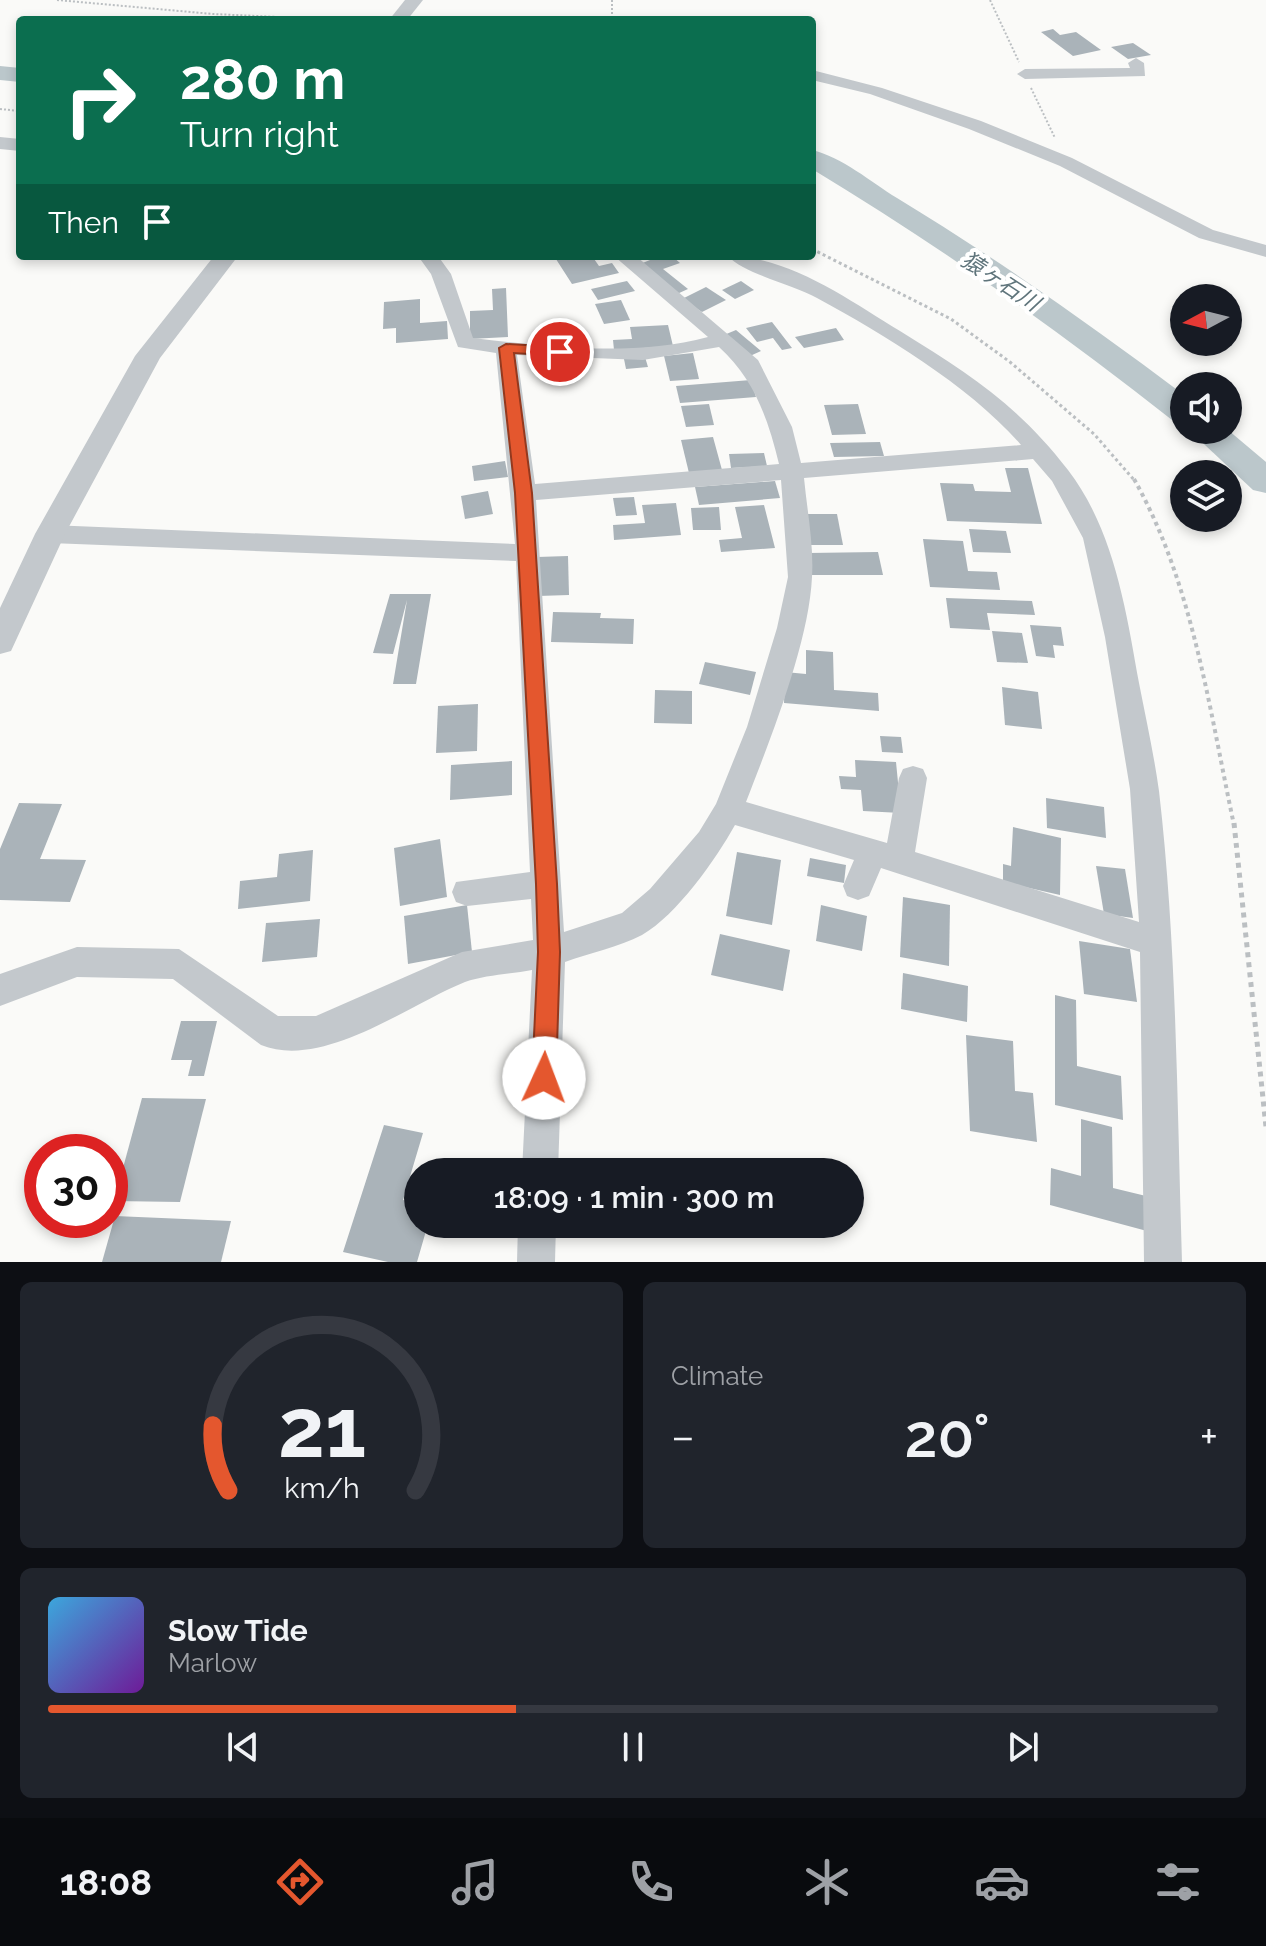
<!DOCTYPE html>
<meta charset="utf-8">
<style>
:root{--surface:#171b24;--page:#20242c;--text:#f1f3f6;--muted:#9ea1a6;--line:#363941;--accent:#e4572e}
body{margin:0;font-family:Raleway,"Noto Sans JP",sans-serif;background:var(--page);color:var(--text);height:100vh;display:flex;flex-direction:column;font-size:30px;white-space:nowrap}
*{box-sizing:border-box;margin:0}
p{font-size:26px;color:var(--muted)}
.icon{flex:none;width:44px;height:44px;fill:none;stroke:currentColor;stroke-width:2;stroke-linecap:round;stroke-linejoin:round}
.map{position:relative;height:1262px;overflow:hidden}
.panel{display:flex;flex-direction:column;gap:20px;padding:20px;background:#0d0f14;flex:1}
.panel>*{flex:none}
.hud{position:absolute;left:16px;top:16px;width:800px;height:244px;border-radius:8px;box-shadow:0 4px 12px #0003;background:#0b6e4f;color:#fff;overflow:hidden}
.needle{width:52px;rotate:263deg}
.buttons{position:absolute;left:1170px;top:284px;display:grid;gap:16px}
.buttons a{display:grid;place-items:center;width:72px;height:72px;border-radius:50%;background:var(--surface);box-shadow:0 4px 12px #0003;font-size:40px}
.speed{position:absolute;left:24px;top:1134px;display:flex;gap:16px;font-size:40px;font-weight:700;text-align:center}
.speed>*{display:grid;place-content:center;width:104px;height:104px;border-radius:50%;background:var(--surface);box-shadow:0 4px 12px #0003;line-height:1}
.speed .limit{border:12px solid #d22;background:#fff;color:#111}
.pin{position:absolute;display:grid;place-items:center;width:68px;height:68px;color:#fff;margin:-34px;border:4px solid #fff;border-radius:50%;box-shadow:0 2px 8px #0007}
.me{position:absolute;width:88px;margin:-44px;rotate:2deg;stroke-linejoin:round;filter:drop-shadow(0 0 6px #0008)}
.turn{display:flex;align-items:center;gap:28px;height:168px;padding:0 32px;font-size:36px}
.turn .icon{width:104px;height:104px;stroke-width:2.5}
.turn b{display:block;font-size:56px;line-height:68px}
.then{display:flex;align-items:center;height:76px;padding:0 32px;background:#0003;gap:16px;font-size:30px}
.big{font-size:60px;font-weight:600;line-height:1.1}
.panel .tile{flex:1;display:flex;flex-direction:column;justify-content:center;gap:12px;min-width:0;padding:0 28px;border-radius:12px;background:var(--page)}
.panel .dial{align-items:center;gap:0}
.dial svg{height:208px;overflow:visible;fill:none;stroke:var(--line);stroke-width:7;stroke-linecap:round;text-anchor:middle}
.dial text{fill:var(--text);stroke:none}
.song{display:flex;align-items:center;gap:24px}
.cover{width:96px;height:96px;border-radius:12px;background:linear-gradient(135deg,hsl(200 70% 55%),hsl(280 70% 35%))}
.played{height:8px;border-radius:4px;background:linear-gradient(90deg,var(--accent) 40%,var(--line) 40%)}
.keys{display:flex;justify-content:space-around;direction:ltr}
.heat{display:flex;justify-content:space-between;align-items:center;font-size:44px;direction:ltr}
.panel .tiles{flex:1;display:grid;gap:20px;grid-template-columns:1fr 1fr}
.tile:last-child{grid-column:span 2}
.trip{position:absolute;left:404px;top:1158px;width:460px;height:80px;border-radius:40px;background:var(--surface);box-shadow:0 4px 12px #0003;font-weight:600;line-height:80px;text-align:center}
.menu{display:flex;height:128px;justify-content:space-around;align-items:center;background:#090b0e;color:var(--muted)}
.menu .icon{width:56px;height:56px}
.menu .current{color:var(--accent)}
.menu b{font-size:36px;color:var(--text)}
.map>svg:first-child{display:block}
</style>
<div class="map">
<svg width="1266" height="1262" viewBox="0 0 1266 1262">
<rect width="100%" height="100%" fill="#fafaf8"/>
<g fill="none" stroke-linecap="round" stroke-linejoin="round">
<g fill="#bbc7cb" fill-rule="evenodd">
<path d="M0,66l20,2v14l-20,-2z"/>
<path d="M812,150c30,7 59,32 85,48 99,60 194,127 287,197v28l-12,-3c-115,-91 -234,-175 -360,-251z"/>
<path d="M1189,430h39l38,32v31l-13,-3z"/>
</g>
</g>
<g fill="#aab3b9">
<path d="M1053,29l7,6 16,-3 25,18 -28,6 -32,-24z"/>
<path d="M1133,43l18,12 -23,4 -17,-12z"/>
<path d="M554,256h38l7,10 13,-3 7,10 -47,11z"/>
<path d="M660,256h12l8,7 -17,6 25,20 -11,5 -37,-30z"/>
<path d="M627,281l8,10 -37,9 -7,-11z"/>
<path d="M741,281l13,9 -19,9 -13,-9z"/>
<path d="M706,287l20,13 -24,12 -20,-13z"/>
<path d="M506,288l2,49 -38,2v-28l23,-1 -1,-21z"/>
<path d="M420,299v24l27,-2 1,18 -52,4v-15l-13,1 1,-27z"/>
<path d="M621,300l9,20 -26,4 -9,-20z"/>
<path d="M772,322l20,26 -10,2 -9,-12 -16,4 -11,-14z"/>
<path d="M668,325l5,21 -59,4 -1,-10 19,-1 -2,-12z"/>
<path d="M836,328l8,12 -40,8 -9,-11z"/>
<path d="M736,330l25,21 -11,5 -26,-21z"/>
<path d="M693,353l6,26 -29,2 -6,-25z"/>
<path d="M645,357l3,10 -22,2 -2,-10z"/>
<path d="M751,380l5,17 -76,6 -4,-17z"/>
<path d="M709,404l5,21 -28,2 -5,-21z"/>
<path d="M858,404l8,30 -34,1 -8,-30z"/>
<path d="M713,437l9,33 -33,3 -8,-33z"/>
<path d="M880,442l4,14 -50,1 -4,-14z"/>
<path d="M764,453l3,13 -36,2 -2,-14z"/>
<path d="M505,461l3,16 -34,4 -2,-15z"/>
<path d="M1005,468h23l14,56 -95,-3 -7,-38 33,1 2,7 36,1z"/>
<path d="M775,481l5,17 -81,7 -4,-18z"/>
<path d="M488,491l5,23 -28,5 -4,-23z"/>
<path d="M634,497l3,18 -21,1 -3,-18z"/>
<path d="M676,503l5,32 -67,5 -1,-15 32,-2 -3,-18z"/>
<path d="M764,505l11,43 -54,4 -2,-12 23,-2 -7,-31z"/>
<path d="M719,507l2,23h-28l-2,-22z"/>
<path d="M806,514h31l6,31h-32z"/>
<path d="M969,529l37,2 5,22 -38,-1z"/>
<path d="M923,539l40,2 5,30 29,1 3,18 -70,-3z"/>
<path d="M878,552l5,23h-72l-3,-22z"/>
<path d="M568,556l1,39 -31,1 -1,-39z"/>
<path d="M390,594h41l-15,90h-23l14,-84 -14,54 -20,-1z"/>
<path d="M946,598l86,3 3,14 -48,-2 3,17 -40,-2z"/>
<path d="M553,612l48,1 -1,5 34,1 -1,25 -82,-2z"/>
<path d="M1030,625l31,2 3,19 -11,-1 2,13 -19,-2z"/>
<path d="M992,631l30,2 6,30 -31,-1z"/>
<path d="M806,650l27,2 1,38 44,3 1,18 -95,-8 1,-31 21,2z"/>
<path d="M705,662l51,10 -6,23 -51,-11z"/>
<path d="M1002,687l36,5 4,37 -37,-4z"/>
<path d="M655,690l37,1v33l-38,-1z"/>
<path d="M478,704l-1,47 -41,2 2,-47z"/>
<path d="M880,736l21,1 2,16 -21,-1z"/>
<path d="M855,760l41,2 5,51 -38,-2 -2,-21 -20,-1 -2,-13 17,1z"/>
<path d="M512,761v34l-62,5 1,-35z"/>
<path d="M1046,798l58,9 2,31 -59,-10z"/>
<path d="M19,803l43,1 -22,55 46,1 -16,42 -70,-2v-51z"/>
<path d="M1013,827l48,11 -1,57 -57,-13v-18l8,2z"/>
<path d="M440,839l7,58 -47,9 -6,-58z"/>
<path d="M313,850l-3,51 -72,8 2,-28 37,-4 2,-23z"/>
<path d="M737,852l44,8 -9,65 -46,-9z"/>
<path d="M810,858l36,7 -2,18 -37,-7z"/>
<path d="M1096,866l29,3 8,49 -29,-4z"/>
<path d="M903,897l47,8 -1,61 -49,-9z"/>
<path d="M467,905l5,47 -64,12 -4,-48z"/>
<path d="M821,905l46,11 -5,35 -46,-10z"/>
<path d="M320,919l-3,38 -55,5 4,-39z"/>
<path d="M720,934l70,16 -7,41 -72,-16z"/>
<path d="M1079,941l51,8 7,53 -53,-8z"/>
<path d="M903,973l65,13 -1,36 -66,-13z"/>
<path d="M1055,995l21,5 1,66 44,10 2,44 -68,-15z"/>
<path d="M181,1021h36l-13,55h-16l4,-16h-21z"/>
<path d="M966,1035l47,6 2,50 18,2 4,49 -67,-11z"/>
<path d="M142,1098l64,1 -26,103 -66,-1z"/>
<path d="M1081,1119l31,8 1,61 33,8 1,35 -97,-26 1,-37 30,8z"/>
<path d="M384,1125l39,8 -20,67 15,3v21h10l-11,38h-29l-45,-10z"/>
<path d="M115,1216l116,5 -10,41h-119z"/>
</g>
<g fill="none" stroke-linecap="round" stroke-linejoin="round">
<g stroke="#bbbfc2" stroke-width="2" stroke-dasharray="2 2" stroke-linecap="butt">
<path d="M57,0l156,14 131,6"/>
<path d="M612,0v20"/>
<path d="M990,0l29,62"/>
<path d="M1031,88l24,50"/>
<path d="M0,109l20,2"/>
</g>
<path stroke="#bbbfc2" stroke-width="3" stroke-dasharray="3 3" stroke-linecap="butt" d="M812,249l139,70 59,43 84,72 41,47"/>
<path stroke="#bbbfc2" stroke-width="4" stroke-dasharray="4 4" stroke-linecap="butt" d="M1134,479c59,105 75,229 100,346"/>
<path stroke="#bbbfc2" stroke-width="5" stroke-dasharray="5 5" stroke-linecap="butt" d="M1234,823l32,304"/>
<g fill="#c3c8cc" fill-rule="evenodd">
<path d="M1136,58l8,5 1,13 -120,3 -8,-5 8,-5 105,-1 -2,-5z"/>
<path d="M812,70l70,18 99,33 91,37 141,72 53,15v12l-67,-19 -139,-72 -91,-37 -99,-35 -58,-14z"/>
<path d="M418,256h20l13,18 22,64c77,9 160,19 235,-1l-94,-81h22l122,104 34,67 9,36 220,-18c-50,-58 -136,-110 -204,-147 -23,-13 -73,-24 -89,-42 61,0 121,44 172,75 68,42 118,74 168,139 46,60 58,140 71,213 7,36 15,72 20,108 18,156 18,314 23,471h-38l-4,-310 -259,-84 -12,28 -11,4 -11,-4 -4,-10 11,-26 -119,-35c-19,34 -58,90 -93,110 -23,12 -53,18 -77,27l-7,210h-36l10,-202c-21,4 -47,5 -67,12 -57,23 -142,88 -204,63l-88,-66 -96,-2 -77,29v-32l77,-27 102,2 99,67h38l146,-64 71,-12 -2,-41 -64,7 -11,-4 -4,-10 4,-10 74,-10 -14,-311 -466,-18 -9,-3 -3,-6 3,-6 9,-3 465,19 -19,-191 -38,-6 -27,-73zM719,347c35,32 49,71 60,117l-244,20 -18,-129 126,5zM1033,459l19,22 31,57 22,99 25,152 9,133 -224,-70 12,-74 -4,-9 -10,-3 -10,3 -4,9 -12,65 -141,-41c24,-62 63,-159 66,-225 2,-32 -5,-67 -8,-99zM781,480l7,97 -11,51 -30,99 -31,77 -17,28 -49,57 -28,24 -58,19 -28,-432z"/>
<path d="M518,1224h38l-1,38h-38z"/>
</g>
<g fill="#c3c8cc" fill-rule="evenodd">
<path d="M405,0h18l-16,20h-18z"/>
<path d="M0,137l20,2v12l-20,-2z"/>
<path d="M214,256h24l-78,102 -95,176 -54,117 -11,3v-46l35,-74 100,-178z"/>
</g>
</g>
<path fill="#e4572e" stroke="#94391e" stroke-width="2" d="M506,344l54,3 8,5 -8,4 -46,-3 18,140 25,391 3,68 -4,126 -4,8 -8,4 -9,-4 -3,-8 6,-126 -2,-68 -21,-391 -16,-145z"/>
<g text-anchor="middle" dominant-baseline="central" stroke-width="8" stroke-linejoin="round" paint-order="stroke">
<g font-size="22" font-style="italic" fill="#60757c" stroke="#fff">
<text transform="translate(1001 281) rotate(33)">猿ヶ石川</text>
</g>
</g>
</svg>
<div class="buttons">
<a><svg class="needle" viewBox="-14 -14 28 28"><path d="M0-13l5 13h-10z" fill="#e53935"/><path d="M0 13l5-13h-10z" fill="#9ea1a6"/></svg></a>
<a><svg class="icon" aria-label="sound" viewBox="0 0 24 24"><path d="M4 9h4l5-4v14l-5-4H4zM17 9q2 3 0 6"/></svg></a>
<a><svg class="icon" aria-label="layers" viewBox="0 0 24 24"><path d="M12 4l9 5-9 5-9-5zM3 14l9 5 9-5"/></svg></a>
</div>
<div class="speed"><div class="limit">30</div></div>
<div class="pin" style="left:560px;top:352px;background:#d93025"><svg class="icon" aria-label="arrive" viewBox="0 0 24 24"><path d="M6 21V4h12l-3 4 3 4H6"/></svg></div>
<svg class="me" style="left:544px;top:1078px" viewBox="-20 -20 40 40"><circle r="19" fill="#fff"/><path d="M0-13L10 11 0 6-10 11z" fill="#e4572e"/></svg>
<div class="trip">18:09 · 1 min · 300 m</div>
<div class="hud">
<div class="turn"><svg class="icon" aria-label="right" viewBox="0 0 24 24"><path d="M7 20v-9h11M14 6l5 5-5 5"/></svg><div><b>280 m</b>Turn right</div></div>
<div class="then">Then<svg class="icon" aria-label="arrive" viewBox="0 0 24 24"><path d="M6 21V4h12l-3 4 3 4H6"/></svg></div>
</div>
</div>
<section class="panel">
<div class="tiles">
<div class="tile dial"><svg viewBox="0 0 100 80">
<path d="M14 69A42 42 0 1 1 86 69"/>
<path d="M14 69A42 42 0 0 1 8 44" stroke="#e4572e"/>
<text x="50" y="56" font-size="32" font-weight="700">21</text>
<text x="50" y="72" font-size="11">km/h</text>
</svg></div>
<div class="tile"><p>Climate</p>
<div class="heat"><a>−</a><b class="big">20°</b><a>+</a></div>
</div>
<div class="tile">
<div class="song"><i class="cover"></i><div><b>Slow Tide</b><p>Marlow</p></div></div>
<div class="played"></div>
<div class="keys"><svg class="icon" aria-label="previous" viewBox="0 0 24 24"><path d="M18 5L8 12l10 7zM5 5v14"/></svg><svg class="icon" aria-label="pause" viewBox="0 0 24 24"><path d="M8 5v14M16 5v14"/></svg><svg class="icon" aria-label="next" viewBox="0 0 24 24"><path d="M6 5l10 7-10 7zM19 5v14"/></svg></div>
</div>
</div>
</section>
<nav class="menu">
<b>18:08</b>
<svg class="icon current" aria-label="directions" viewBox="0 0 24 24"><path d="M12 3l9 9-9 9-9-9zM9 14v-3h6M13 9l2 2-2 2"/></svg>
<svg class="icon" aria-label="music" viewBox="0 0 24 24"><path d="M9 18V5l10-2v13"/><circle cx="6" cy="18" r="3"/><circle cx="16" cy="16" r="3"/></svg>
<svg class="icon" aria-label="phone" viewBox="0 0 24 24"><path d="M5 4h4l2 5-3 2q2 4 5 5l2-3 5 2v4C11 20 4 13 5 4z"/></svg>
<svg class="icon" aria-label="climate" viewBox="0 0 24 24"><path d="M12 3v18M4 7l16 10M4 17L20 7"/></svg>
<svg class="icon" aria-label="car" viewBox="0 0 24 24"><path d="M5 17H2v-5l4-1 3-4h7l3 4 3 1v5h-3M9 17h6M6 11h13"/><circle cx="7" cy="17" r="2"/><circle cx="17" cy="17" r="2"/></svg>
<svg class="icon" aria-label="filters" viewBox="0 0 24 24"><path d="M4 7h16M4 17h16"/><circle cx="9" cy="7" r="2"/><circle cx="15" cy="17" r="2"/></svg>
</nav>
